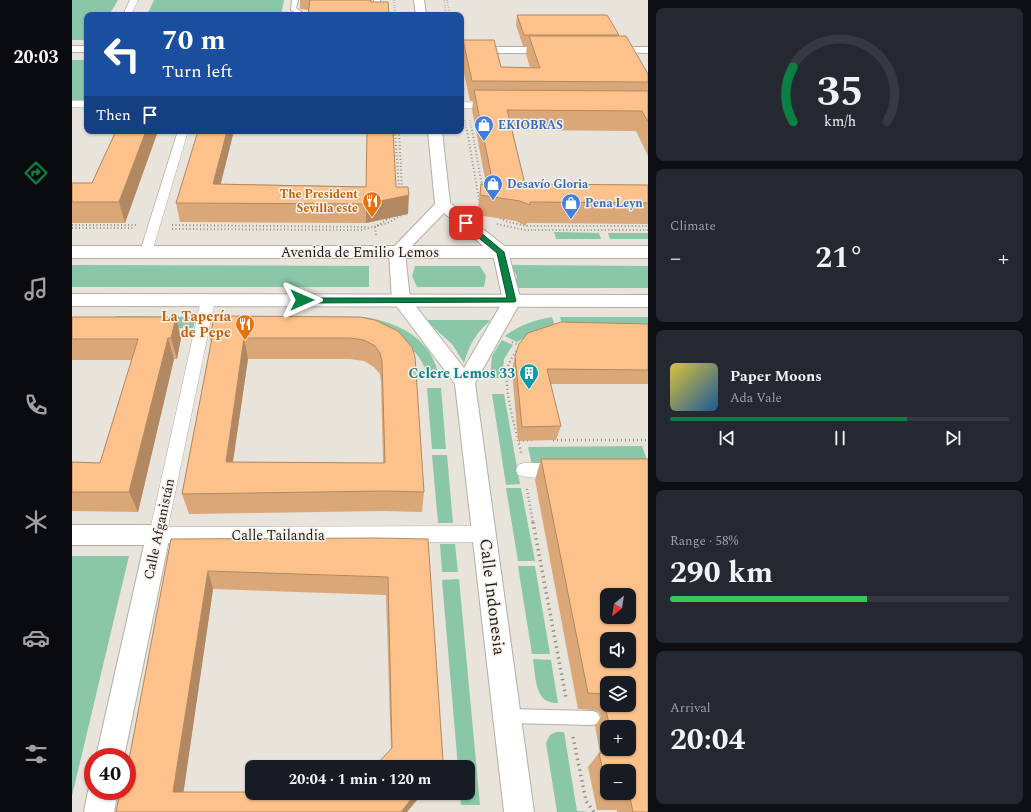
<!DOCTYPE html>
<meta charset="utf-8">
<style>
:root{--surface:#171b24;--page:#242831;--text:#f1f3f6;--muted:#9ea1a6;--line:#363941;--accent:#0b8043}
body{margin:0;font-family:Spectral,serif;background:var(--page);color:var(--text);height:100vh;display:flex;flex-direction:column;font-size:15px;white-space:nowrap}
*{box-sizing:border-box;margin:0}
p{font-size:13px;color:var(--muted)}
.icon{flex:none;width:22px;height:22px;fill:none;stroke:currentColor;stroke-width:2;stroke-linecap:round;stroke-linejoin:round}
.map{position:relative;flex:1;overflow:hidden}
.drawer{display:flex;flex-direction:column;gap:8px;padding:8px;background:#0d0f14;width:383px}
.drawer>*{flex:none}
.hud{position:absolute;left:12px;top:12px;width:380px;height:122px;border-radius:8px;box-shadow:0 1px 3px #0004;background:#1a4fa0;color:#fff;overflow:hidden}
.needle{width:26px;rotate:210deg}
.tools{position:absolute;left:528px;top:588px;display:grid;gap:8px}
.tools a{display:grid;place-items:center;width:36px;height:36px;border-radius:8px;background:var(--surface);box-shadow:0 1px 3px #0004;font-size:20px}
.speed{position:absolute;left:12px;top:748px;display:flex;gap:8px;font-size:20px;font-weight:700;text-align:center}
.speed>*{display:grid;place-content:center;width:52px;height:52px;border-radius:50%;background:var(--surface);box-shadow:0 1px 3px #0004;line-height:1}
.speed .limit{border:6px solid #d22;background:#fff;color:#111}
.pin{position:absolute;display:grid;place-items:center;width:34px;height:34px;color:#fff;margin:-17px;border-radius:8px;box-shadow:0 2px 6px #0006}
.me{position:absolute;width:44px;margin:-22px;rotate:90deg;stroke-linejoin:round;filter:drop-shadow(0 0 3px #0008)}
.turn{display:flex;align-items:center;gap:14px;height:84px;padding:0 12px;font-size:18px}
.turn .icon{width:52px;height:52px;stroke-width:2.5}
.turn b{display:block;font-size:28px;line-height:34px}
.then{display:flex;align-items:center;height:38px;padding:0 12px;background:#0003;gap:8px;font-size:15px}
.big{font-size:30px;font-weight:700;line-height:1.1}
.drawer .card{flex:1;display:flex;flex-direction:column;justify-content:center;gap:6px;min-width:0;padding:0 14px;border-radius:8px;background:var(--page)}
.drawer .dial{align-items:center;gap:0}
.dial svg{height:104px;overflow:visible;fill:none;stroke:var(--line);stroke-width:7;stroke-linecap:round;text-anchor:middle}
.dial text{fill:var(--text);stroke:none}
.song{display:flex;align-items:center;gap:12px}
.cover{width:48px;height:48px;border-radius:6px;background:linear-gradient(135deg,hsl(50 70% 55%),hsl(210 70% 35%))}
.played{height:4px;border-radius:2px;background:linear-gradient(90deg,var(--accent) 70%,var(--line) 70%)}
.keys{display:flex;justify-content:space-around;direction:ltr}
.heat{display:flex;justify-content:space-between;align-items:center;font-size:22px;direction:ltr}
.charge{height:6px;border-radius:3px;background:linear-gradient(90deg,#34c759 58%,var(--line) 0)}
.trip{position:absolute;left:173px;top:760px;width:230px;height:40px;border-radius:8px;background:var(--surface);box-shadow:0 1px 3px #0004;font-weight:700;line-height:40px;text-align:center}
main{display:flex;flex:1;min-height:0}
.dock{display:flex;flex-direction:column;width:72px;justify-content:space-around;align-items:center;background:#090b0e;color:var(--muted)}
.dock .icon{width:28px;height:28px}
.dock .on{color:var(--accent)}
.dock b{font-size:18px;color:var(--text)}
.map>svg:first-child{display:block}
</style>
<main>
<nav class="dock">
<b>20:03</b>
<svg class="icon on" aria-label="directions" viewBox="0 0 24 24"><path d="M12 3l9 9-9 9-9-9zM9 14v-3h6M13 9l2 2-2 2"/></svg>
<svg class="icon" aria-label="music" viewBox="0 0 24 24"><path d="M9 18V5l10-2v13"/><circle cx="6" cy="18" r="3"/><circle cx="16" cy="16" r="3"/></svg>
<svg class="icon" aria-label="phone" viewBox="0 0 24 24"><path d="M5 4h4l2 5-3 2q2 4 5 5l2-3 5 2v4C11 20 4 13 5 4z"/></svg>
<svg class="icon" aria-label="climate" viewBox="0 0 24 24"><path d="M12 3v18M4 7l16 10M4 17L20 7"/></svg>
<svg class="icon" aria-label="car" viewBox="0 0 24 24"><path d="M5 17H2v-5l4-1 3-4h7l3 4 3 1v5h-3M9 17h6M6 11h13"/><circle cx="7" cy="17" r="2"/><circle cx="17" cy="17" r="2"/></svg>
<svg class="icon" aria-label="filters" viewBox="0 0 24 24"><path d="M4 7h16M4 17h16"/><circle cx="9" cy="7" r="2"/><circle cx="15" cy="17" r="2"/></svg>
</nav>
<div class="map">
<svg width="576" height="812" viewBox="0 0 576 812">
<rect width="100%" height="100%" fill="#e8e3db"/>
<g fill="#8ac7a9">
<path d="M0,0h46l-9,15h-22v25h-15z"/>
<path d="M82,0h130l-3,15h-134z"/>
<rect x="0" y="60" width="15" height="40"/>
<path d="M482,232l45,1 2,6h-45z"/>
<path d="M536,233h40v6h-38z"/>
<path d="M0,265l297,1v21h-297z"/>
<path d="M438,265l138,1v22h-134l3,-12z"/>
<path d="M343,266h65l6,10 -2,11h-67l-5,-11z"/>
<path d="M44,316l80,1 -3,11 -81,1z"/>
<path d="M171,317h121c36,6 69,22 75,61h-12c-3,-17 -10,-26 -24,-36z"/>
<path d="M480,317l4,12 -30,8 -9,5 -12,-6c15,-11 29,-16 47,-19z"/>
<path d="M488,317h88v12h-85z"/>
<path d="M355,320h62l1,1c-14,12 -21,24 -26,42l-12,-19 -26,-23z"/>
<path d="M430,340l11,5 -9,14 -2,19h-12l2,-22z"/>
<path d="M355,388h14l5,61h-14z"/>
<path d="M420,394h12l16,90 -14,1z"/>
<path d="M570,446l6,17 -116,2 -4,-18z"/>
<path d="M360,455h15l6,68h-15z"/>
<path d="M434,488h15l14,73h-17z"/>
<path d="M368,544h15l3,28h-16z"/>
<path d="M0,556h57l-57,240z"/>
<path d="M446,566h17l15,88h-18z"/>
<path d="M387,579l21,226h-19l-1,-12h8v-26h-10l-16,-187z"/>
<path d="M461,659l18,1 7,43c-24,1 -22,-26 -25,-44z"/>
<path d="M484,732h8l13,79 12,1h-32l-11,-69 4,-8z"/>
</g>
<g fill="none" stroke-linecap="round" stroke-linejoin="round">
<defs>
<g id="service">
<path d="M220,0h6l-2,8 10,7h-7l-8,-5z"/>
<path d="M302,0h6l-1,15h-6z"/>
<path d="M435,709l86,2 5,2 2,5 -2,5 -5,2 -86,-2 -5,-2 -2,-5 2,-5z"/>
</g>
<g id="pedestrian">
<path d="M58,0h8l-7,15h-8z"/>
<rect x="0" y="101" width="15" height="6"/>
<path d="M389,102l32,1 5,3 -5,3 -32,-1z"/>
<path d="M106,131h10l-36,121 -6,4 -4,-1 -2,-3z"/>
<path d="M136,296l5,1 2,3 -47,227 316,-1 6,3 3,5 -3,5 -6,3 -326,1 -6,-3 -3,-5 52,-235 2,-3z"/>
<path d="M452,463h35l6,2 2,5 -2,5c-13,4 -34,4 -47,0l-2,-5 2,-5z"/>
</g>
<g id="minor">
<path d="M342,0h10l2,15h-10z"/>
<rect x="0" y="46" width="15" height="6"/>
<path d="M389,47h93l6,3 -6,3h-93z"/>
<path d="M536,47h40v6l-44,-1 -2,-2 2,-2z"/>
<path d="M356,131h14l8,72 57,45 14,53 -46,82 59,429h-30l-49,-428 -63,-84 -3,-48 46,-48zM372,213l49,41 10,47 -39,67 -54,-69 -5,-46z"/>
<path d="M0,525h86l8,3 4,7 -46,222h-28l48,-212h-72z"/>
<path d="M21,781v10h25l-4,21h-30l4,-21z"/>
</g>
<g id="tertiary">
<rect x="0" y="246" width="576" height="12"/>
<path d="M0,294l576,1v12l-576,-1z"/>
</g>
</defs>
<use href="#service" stroke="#b4aea7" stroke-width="2"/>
<use href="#pedestrian" stroke="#b4aea7" stroke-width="1"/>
<use href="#minor" stroke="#b4aea7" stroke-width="2"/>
<use href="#tertiary" stroke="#b4aea7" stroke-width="2"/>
<g stroke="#95928c" stroke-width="1.5" stroke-dasharray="0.5 2" stroke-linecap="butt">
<path d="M322,0l1,15"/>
<path d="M372,0l2,15"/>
<path d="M375,0l3,15"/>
<path d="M389,71l3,19"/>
<path d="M393,120l2,11"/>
<path d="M398,120l2,11"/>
</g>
<g stroke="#95928c" stroke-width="2" stroke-dasharray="1 2.5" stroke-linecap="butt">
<path d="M395,130l12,70"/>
<path d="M400,130l10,56"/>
<path d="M323,131l4,58"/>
<path d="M327,131l3,59"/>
<path d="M428,218l8,4 19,4h121"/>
<path d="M425,224l28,6h123"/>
<path d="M0,225h65"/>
<path d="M100,225l195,2"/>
<path d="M0,228h63"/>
<path d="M100,229l189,1 27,-7 13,-8"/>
<path d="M304,235l-1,-8 16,-10"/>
</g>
<g stroke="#95928c" stroke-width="2.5" stroke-dasharray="1 3" stroke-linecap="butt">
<path d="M440,342l8,4"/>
<path d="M447,348c-5,6 -9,12 -11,19 -5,24 8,62 13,86"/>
<path d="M481,440h95"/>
<path d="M447,441l13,-1"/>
<path d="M455,489l6,34"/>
</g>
<g stroke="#95928c" stroke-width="3.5" stroke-dasharray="1.5 4" stroke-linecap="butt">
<path d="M461,522l33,176"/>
<path d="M501,737l13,64 8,11"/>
</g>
<use href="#service" fill="#fff" fill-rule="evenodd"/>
<use href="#pedestrian" fill="#fff" fill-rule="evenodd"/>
<use href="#minor" fill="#fff" fill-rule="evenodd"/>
<use href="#tertiary" fill="#fff" fill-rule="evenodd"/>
</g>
<g fill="#daa778" fill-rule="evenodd">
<path d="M228,0h71v2l-62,8 -9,-1z"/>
<path d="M445,15l102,20v1l29,38v82l-12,-25 -124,-1 13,54 123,1v39l-121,-1 -1,3 -10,-5 -39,-6 4,-31h5l-14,-74 1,-9h-3l-9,-42 2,-19 38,27 29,1 -4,-14 1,-8h-4l-7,-21z"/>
<path d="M44,131h42l-33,92h-53v-40h20z"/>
<path d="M149,184l175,3 12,27 -42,9 -186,-1 -4,-19z"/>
<path d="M0,317l109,21 -4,21h-3l-36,153 -66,-1v-49l28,1 32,-103h-60z"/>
<path d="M576,324v60h-98l11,42 -5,14 -38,1 -6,-71 3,-14z"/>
<path d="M326,331l26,161 -2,20 -38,-1 -195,3 -7,-20 29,-151 -1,-5zM176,359h102l14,2 10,6 6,7 1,8 2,81 -150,-1z"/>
<path d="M469,459h107v353h-31v-2h-20l-9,-43 11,-14h1l-5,-27 6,-9 -2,-5 -5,-2 -16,-1 -43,-229zM535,595h22v22h-22zM535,639h22v22h-22zM535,683h22v22h-22zM535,727h22v22h-22zM535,771h22v22h-22z"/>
<path d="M99,539h257l15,222 -52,-11 -5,-155 -173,-6 -30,203h-60z"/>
</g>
<g fill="#b18861">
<path d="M74,131h12l-33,92 -6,-21z"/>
<path d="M155,131h7l-18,72 -3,-19z"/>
<path d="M337,195l-1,19 -42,9v-19z"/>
<path d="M104,317l5,21 -4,21 -6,-21z"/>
<path d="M96,338l6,21 -36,153 -9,-20z"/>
<path d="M172,338l4,21 -18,122 -4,-19z"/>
<path d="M136,571l5,18 -31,214 -9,-11z"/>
<path d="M371,761l-2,6h-3z"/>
<path d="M344,793h7l-16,19h-6z"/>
</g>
<g fill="#fdc28b" stroke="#b18861" fill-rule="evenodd">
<path d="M238,0h61v2h17l1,13h-81z"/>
<path d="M445,15h90l12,20h-95z"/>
<path d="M457,36h97l22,38v8l-176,-1 -9,-41h31l7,27 39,1z"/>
<path d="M402,90l174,1v31l-6,-11 -135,-1 18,74 123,1v18l-118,-1v3l-10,-4 -40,-6 1,-11h12z"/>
<path d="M44,131h30l-27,71h-47v-19h20z"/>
<path d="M126,131h29l-14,53 153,3 1,-56h26l3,56h12l1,8 -43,9 -190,-1z"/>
<path d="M142,316l146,1 15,3 23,11 14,16 3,10 9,135 -39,-1 -203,3 30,-156h-2zM172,338h106l14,2 11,6 5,7 2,8 3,102 -159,-1z"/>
<path d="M0,317h104l-5,21h-3l-39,154h-57v-30l28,1 38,-124h-66z"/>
<path d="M489,322l87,2v46l-101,-1 14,57 -39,1 -7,-71 4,-12 9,-11z"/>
<path d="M469,459h107v353h-15l-3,-14h-21l-1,-5h21v-22h-22v18l-8,-36 16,1 -1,-5h15v-22h-19l-4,-16 5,-3 1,-3h17v-22h-22v12l-2,-1 -17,-1zM535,595h22v22h-22zM535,639h22v22h-22z"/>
<path d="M304,538l52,1 15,222 -5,6h-64l18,-19 -4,-171 -180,-6 -35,221h79v1h164l-15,19h-285l4,-20 7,-1v-21l44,-231z"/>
</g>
<path fill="#0b8043" stroke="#07532c" d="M391,222h5l36,30 12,49 -2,1 -212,1 -4,-3 4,-2h205l-10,-45 -34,-28z"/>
<defs>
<symbol id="shop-pin" viewBox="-11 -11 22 30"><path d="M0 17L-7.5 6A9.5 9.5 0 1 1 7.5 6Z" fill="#3f7fe0" stroke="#f6f0e9"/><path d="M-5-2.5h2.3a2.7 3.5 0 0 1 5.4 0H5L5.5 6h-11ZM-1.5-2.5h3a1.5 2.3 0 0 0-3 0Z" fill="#fff"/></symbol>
<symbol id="restaurant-pin" viewBox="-11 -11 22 30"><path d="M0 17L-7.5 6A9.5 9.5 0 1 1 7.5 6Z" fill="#e8710a" stroke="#f6f0e9"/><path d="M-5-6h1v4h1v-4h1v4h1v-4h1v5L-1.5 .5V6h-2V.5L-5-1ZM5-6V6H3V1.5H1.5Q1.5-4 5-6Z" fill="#fff"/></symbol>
<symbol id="building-pin" viewBox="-11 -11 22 30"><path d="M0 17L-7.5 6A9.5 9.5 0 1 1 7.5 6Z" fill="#0f9aa8" stroke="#f6f0e9"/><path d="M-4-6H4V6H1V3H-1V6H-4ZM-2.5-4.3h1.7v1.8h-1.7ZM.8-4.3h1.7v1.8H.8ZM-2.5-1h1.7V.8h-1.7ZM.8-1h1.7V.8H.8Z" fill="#fff"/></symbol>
</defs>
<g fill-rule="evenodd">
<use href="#shop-pin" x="401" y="114" width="22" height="30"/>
<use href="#shop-pin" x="410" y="173" width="22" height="30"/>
<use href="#restaurant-pin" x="289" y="190" width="22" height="30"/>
<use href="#shop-pin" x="488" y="192" width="22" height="30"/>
<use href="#restaurant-pin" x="162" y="313" width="22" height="30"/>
<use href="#building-pin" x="446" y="362" width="22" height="30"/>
</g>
<g text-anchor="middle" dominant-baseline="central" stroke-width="3" stroke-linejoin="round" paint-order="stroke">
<g font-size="12" font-weight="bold" fill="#366cbe" stroke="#f6f0e9" text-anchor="start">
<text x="426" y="125">EKIOBRAS</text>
<text x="435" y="184">Desavío Gloria</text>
<text x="513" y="203">Pena Leyn</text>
</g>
<g font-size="12" font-weight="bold" fill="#c56008" stroke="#f6f0e9" text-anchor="end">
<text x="286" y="194">The President<tspan x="286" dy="14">Sevilla este</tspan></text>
</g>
<g font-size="14" fill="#1d1b18" stroke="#f6f0e9">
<text x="288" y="252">Avenida de Emilio Lemos</text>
<text transform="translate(87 529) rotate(-78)">Calle Afganistán</text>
<text x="206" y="535">Calle Tailandia</text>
</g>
<g font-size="14" font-weight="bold" fill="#c56008" stroke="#f6f0e9" text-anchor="end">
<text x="159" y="316">La Tapería<tspan x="159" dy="16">de Pepe</tspan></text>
</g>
<g font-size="14" font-weight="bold" fill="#0d838f" stroke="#f6f0e9" text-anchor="end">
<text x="443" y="373">Celere Lemos 33</text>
</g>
<g font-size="17" fill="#1d1b18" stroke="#f6f0e9">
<text transform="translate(420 597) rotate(83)">Calle Indonesia</text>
</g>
</g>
</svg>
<div class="tools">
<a><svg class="needle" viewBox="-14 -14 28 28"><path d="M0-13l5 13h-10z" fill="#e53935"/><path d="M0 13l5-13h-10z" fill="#9ea1a6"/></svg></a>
<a><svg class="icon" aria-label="sound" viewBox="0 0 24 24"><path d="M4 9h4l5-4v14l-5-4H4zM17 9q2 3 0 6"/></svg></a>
<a><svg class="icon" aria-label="layers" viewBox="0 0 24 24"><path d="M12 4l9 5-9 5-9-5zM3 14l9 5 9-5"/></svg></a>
<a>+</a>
<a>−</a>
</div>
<div class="speed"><div class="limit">40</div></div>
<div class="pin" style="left:394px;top:223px;background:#d93025"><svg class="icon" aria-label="arrive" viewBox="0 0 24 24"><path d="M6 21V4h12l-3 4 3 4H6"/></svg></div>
<svg class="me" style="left:230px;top:300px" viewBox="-20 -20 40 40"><path d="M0-17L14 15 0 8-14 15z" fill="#0b8043" stroke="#fff" stroke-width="4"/></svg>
<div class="trip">20:04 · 1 min · 120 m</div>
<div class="hud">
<div class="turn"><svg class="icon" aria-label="left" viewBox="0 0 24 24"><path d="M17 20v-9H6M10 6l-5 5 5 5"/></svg><div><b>70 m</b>Turn left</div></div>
<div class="then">Then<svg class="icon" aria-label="arrive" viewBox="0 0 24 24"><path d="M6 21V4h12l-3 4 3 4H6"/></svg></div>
</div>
</div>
<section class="drawer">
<div class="card dial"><svg viewBox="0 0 100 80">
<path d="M14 69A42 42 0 1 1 86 69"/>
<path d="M14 69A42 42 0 0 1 14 27" stroke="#0b8043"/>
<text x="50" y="56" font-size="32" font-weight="700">35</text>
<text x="50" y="72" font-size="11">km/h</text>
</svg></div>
<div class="card"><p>Climate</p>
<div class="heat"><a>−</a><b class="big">21°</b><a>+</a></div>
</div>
<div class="card">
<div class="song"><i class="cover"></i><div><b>Paper Moons</b><p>Ada Vale</p></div></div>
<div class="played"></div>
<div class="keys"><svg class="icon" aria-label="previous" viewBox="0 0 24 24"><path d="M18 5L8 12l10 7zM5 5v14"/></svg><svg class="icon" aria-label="pause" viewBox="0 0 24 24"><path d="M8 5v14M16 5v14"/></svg><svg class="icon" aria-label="next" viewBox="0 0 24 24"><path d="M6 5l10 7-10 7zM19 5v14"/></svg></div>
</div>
<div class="card"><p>Range · 58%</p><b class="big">290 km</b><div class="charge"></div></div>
<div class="card"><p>Arrival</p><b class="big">20:04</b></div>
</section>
</main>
